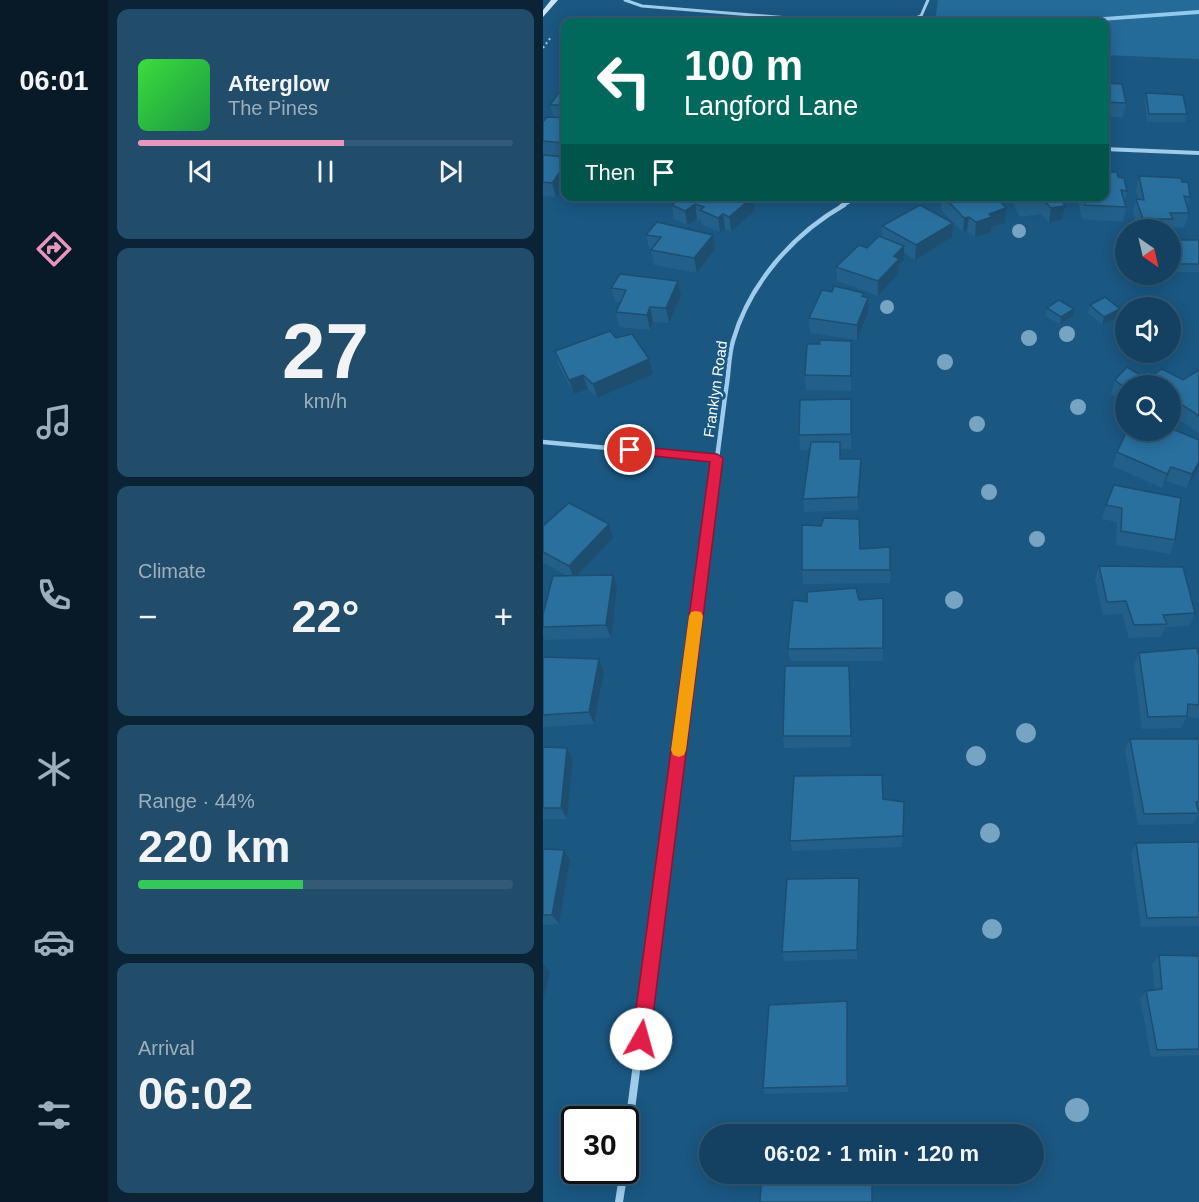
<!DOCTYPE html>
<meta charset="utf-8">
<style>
:root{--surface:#144161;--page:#214c6a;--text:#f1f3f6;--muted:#9dafbd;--line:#335a76;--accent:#e797bd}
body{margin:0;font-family:Helvetica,sans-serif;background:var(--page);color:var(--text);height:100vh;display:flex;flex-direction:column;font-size:22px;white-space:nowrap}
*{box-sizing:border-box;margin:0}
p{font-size:20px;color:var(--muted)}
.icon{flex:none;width:33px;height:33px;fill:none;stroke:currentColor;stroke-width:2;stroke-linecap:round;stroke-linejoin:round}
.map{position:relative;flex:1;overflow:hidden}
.details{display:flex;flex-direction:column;gap:9px;padding:9px;background:#0b2435;width:435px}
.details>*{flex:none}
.guide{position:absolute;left:18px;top:18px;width:548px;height:183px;border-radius:12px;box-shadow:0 3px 15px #0003,0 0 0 2px var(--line);background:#00695c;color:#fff;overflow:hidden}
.needle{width:39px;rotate:146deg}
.controls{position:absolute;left:572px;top:219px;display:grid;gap:12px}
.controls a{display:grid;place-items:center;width:66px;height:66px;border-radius:50%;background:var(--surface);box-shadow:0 3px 15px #0003,0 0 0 2px var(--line);font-size:30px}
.speed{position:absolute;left:18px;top:1106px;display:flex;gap:12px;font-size:30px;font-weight:700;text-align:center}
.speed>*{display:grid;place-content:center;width:78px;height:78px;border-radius:50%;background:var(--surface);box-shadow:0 3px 15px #0003,0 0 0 2px var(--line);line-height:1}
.speed .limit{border:3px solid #111;border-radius:9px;background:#fff;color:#111}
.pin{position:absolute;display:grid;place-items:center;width:51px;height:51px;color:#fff;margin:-26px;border:3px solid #fff;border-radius:50%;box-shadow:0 2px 6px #0007}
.me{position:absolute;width:66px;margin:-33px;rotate:7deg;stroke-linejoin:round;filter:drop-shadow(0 0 4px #0008)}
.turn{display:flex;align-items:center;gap:21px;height:126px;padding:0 24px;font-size:27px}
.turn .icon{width:78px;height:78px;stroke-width:2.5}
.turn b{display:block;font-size:42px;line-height:51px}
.then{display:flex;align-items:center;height:57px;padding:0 24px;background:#0003;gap:12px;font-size:22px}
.big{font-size:45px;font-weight:800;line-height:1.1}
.details .tile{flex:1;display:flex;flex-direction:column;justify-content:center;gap:9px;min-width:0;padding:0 21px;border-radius:12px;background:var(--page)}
.details .dial{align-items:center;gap:0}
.dial b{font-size:78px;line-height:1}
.song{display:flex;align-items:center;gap:18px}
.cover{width:72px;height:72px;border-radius:9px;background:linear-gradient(135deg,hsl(120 70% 55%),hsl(140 70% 35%))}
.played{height:6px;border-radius:3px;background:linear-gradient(90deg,var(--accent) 55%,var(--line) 55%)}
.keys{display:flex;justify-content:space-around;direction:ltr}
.heat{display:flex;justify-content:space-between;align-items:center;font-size:33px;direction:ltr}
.charge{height:9px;border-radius:4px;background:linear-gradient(90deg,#34c759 44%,var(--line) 0)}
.trip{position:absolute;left:156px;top:1124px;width:345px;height:60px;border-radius:30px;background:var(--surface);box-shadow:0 3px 15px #0003,0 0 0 2px var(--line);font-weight:800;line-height:60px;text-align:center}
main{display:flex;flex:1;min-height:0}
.menu{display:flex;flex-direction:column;width:108px;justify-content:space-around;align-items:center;background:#081a27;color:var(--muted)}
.menu .icon{width:42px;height:42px}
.menu .current{color:var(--accent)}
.menu b{font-size:27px;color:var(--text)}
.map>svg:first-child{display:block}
</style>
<main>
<nav class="menu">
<b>06:01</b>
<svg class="icon current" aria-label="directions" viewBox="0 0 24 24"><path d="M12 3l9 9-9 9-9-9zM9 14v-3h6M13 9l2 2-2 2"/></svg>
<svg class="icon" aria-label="music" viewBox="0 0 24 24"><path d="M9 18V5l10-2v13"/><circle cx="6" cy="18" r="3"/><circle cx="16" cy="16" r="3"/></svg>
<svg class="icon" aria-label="phone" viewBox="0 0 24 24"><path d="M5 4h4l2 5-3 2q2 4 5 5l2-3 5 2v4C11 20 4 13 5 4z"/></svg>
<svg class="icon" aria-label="climate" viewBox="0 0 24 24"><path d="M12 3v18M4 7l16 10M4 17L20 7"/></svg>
<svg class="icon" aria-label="car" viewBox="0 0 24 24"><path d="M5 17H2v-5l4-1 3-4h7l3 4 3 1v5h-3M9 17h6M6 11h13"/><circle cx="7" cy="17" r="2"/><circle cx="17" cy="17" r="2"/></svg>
<svg class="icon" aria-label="filters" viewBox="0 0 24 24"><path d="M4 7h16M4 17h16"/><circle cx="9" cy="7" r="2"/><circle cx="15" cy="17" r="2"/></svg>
</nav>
<section class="details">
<div class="tile">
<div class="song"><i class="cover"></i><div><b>Afterglow</b><p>The Pines</p></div></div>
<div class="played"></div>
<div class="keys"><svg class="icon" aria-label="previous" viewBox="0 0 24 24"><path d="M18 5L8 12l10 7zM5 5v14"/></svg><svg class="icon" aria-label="pause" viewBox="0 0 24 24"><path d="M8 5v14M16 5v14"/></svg><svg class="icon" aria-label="next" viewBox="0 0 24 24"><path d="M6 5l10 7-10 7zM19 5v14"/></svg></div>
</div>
<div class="tile dial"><b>27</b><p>km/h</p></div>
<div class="tile"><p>Climate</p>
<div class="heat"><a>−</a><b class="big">22°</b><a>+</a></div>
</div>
<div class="tile"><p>Range · 44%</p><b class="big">220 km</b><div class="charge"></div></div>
<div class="tile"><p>Arrival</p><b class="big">06:02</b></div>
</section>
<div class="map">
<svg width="656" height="1202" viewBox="0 0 656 1202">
<rect width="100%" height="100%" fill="#1a5781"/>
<path fill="#246b9a" d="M395,0h261v59l-95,-4v-33h-169z"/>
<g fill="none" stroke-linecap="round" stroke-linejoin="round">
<g fill="#91caec" fill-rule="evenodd">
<path d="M656,10v4l-113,8h-26l4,-2z"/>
<path d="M73,196h9l-6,5 -3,-1z"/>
</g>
<path stroke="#9eccea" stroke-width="2" stroke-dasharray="2 3" stroke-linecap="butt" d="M0,48l8,-11"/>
<g stroke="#9eccea" stroke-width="3">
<path d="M82,0l17,6 195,16"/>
<path d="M362,22l16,-6 7,-16"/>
</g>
<g stroke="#9eccea" stroke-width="4">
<path d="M561,149l95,4"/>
<path d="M298,206l18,-10"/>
</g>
<g stroke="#9eccea" stroke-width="4.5">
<path d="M0,442l174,16"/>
<path d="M173,465c4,-27 7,-55 11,-82 2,-14 2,-29 6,-42 16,-57 60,-107 111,-136"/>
</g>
<path stroke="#9eccea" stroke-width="6" d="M130,792l43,-328"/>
<g stroke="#9eccea" stroke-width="8">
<path d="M82,1155l48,-365"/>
<path d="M76,1202l5,-32"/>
</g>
<path fill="#cae5f8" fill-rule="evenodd" d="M8,0h7l-15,17v-7z"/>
</g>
<g fill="#76a4c2">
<circle cx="476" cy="231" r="7"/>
<circle cx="344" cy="307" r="7"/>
<circle cx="524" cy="334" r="8"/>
<circle cx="486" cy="338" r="8"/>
<circle cx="402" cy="362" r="8"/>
<circle cx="535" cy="407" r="8"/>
<circle cx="434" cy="424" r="8"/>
<circle cx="446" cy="492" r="8"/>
<circle cx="494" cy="539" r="8"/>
<circle cx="411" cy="600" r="9"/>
<circle cx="483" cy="733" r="10"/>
<circle cx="433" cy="756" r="10"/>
<circle cx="447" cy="833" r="10"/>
<circle cx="449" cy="929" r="10"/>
<circle cx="534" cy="1110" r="12"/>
</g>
<g fill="#236089">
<path d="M561,83l22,20 -3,14h-19z"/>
<path d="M22,84v73l-22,-2v-33l11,-5 -4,-12z"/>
<path d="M603,93l41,21 -2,8h-38l-2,-21z"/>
<path d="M0,155l22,2 -9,40 -13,-1z"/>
<path d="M596,176l43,6 8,15 -3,10 2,6 -5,15 -14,-1v3h-32l-5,-17 3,-14h2l-2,-9z"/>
<path d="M575,177l9,14 -3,10 2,6 -3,15 -41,-3 -5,-23h27z"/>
<path d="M140,196h82l-7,6 -4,-2 1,11 -24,20 -6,-2 -5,3 -18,-7 -1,-5 -4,-1 -10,6 -13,-6 -2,-14z"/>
<path d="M399,196h53l10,27 -14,4v5l-16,5 -8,-6 -4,1 -22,-22z"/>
<path d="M466,196h50l6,10 -3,14 -13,3 -8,-9 -21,3z"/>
<path d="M339,226l70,11 -37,23 -11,-7v8l-5,4 -1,9 -20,22 -41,-15 -1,-14 31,-19 15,-11z"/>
<path d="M103,235h67l2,14 -18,24 -43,-8 -3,-15 -2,-1z"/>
<path d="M627,240h29v32h-28l-1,-5z"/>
<path d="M68,288l70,7 -12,28 -16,-1 -3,8 -31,-3 -3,-15 4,-9 -5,-1z"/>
<path d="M289,292l32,1v4l4,16 -11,27 -47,-7 -1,-15z"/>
<path d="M547,305l28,12 -16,8 -14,-12z"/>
<path d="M504,308l26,8 -13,8 -15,-8z"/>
<path d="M73,338l37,36 -56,24 -9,-9 -14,5 -15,-28 -4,-15z"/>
<path d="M308,341v50l-45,-1 -1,-15 14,-31z"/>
<path d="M656,370v63l-29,-19 1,-4 -1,-1v-23h-45v19l-14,-11 4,-14 32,-1 36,1z"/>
<path d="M308,399v50h-11v10l21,15 -3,36 -54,2 -1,-13 7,-50 -10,1 -1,-15z"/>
<path d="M574,452l82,15 -12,21 -21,-7 -4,7 -49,-22z"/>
<path d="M571,485l61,55 -5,14 -54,-9 1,-23 -15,-3 4,-14z"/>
<path d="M66,524l4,14 -35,37 39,13 -6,50 -66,2 -2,-5v-21l24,-38 -24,-14v-36z"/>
<path d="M278,526l39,23 30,-2v36l-87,1 -1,-14z"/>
<path d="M556,566l96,47 -6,13 -24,1 -4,10 -32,1 -7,-24 -19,1 -8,-36z"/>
<path d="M340,598v63h-93l-2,-12 71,-49z"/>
<path d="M596,653l60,4v61l-12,-1 -6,11 -39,1 -8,-64z"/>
<path d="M0,657l56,2 5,13 -10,52 -51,3z"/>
<path d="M306,666l2,81 -67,1 -1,-12z"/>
<path d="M587,739h69v75l-6,10 -55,1 -13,-74z"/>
<path d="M0,747l24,1 6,11 -6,60h-24z"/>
<path d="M340,799l20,37 -1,11 -110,4 -2,-10z"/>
<path d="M656,842v84l-58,1 -10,-74 5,-10z"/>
<path d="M0,849l21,1 6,10 -11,64 -16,1z"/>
<path d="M316,888l-2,71 -73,2 -2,-9z"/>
<path d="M616,955l40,1v99l-48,2 -11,-58 6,-8 9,-1 -3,-26z"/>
<path d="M304,1001l1,91 -83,2 -2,-6z"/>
</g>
<g fill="#1d4e6f">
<path d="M22,165v19l-9,13 -4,-14z"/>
<path d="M214,196h8l-7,6z"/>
<path d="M210,197l2,14 -24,20 -2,-14z"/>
<path d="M152,204l2,15 -10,6 -2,-14z"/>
<path d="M522,206l-3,14 -13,3 2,-15z"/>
<path d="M463,208l-1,15 -14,4v5l-16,5 1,-15 13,-8z"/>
<path d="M180,214l2,15 -5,3 -2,-14z"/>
<path d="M426,217l-2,14 -4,1 1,-14z"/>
<path d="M410,223l-1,14 -37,23 1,-15z"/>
<path d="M170,235l2,14 -18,24 -3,-15z"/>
<path d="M361,246v15l-5,4 -1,9 -20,22v-15l16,-25z"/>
<path d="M135,281l3,14 -12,28 -3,-15z"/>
<path d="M325,298v15l-11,27v-15z"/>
<path d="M107,307l3,15 -3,8 -3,-15z"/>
<path d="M531,309l-1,7 -13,8 1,-7z"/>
<path d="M577,309l-2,8 -16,8 2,-8z"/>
<path d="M106,359l4,15 -56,24 -4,-14z"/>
<path d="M40,375l5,14 -14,5 -5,-14z"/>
<path d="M318,459v15l-3,36v-13z"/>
<path d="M656,462v5l-12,21 5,-14z"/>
<path d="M628,467l-5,14 -4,7 5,-14z"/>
<path d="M66,524l4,14 -39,41 -5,-13z"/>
<path d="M70,575l4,13 -6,50 -5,-13z"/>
<path d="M56,659l5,13 -10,52 -5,-12z"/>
<path d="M24,748l6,11 -6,60 -6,-11z"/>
<path d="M21,850l6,10 -11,64 -7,-9z"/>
<path d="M0,964l7,8 -7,28z"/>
</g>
<g fill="#29709f" stroke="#1d4e6f" stroke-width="1.5">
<path d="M561,83l18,1 4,19 -22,-1z"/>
<path d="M22,84v21h-15z"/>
<path d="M603,93l37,2 4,19h-38z"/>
<path d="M4,117l18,1v25l-22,-2v-19z"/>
<path d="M0,155l22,2v8l-13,18 -9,-1z"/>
<path d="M561,172h13l1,5 6,1 3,13 -6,-1 5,17 -41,-2 -2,-9h21z"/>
<path d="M596,176l42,2 1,4h6l2,15 -6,-1 5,17h-19l3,6h-30l-7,-20 8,1z"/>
<path d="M140,196h70v1l-24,20 -6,-3 -5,4 -18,-8 4,-3 -9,-3 -10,7 -13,-6z"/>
<path d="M400,196h52l11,12 -17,6 3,3 -16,5 -7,-5 -5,1z"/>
<path d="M476,196h40l6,10 -14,2 -7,-8 -22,2z"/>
<path d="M377,205l33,18 -37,22 -34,-19z"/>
<path d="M114,222l56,13 -19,23 -43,-8 10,-13 -15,-2z"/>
<path d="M336,236l25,10 -10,10 5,3 -21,22 -42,-14 23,-22 8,3z"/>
<path d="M627,240h29v24h-26l-3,-13z"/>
<path d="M77,274l58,7 -12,27 -16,-1 -3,8 -31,-3 10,-22 -15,-2z"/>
<path d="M291,286l30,7 -2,3 6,2 -11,27 -48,-7 13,-28 10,2z"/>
<path d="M562,297l15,12 -16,8 -14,-12z"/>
<path d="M516,300l15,9 -13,8 -14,-9z"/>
<path d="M67,331l6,7 16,-4 17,25 -56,25 -10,-9 -14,5 -14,-29z"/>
<path d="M276,340l32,1v35l-46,-1 2,-31h13z"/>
<path d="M584,367l20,12 15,-10 21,11 16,-10v46l-24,-16 4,-3 -9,-5v-6h-45v2l-10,-8z"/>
<path d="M308,399v35l-52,1 1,-35z"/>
<path d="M627,428l29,12v22l-7,12 -21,-7 -4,7 -50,-22 9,-19 19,8 7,-11h18z"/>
<path d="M268,442h29v17h21l-3,38 -55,2z"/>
<path d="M571,485l67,13 -6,42 -54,-9 1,-23 -16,-3z"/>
<path d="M26,503l40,21 -40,42 -26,-14v-26z"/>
<path d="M281,518l35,1 1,30 30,-2v23h-88v-45l19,1z"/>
<path d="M556,566l84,1 12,46 -32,2 4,9 -33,1 -8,-24 -19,1z"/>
<path d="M70,575l-7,50 -63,2v-13l10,-38z"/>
<path d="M313,588l3,12 24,-2v50l-95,1 5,-49 14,2v-10z"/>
<path d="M654,648l2,9v48l-11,-1 -1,12 -39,1 -9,-64z"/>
<path d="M0,657l56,2 -10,53 -46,3z"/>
<path d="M242,666h64l2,70h-68z"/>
<path d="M587,739h69v63h-3l3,11 -55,1z"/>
<path d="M0,747l24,1 -6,60h-18z"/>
<path d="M339,775l1,24 21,3 -1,34 -113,5 4,-65z"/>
<path d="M656,842v75l-52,1 -11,-75z"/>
<path d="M0,849l21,1 -12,65h-9z"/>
<path d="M316,878l-2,72 -75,2 5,-73z"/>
<path d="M616,955l40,1v93l-42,1 -11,-59 16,-2z"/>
<path d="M304,1001v85l-84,2 6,-83z"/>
<path d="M246,1131l54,1v2h-54z"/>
<path d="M219,1173h110v29h-112z"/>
</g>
<path fill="#e11d48" stroke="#92132f" stroke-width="1.5" d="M87,446l87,8 6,4 -73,581 -3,6 -6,3 -7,-3 -2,-6 78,-577 -84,-9v-6z"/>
<path fill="#f59e0b" d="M153,611l5,1 2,4 -17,134 -2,5 -5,2 -6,-2 -2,-5 18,-134 2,-4z"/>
<g text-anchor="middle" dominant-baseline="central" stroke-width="6" stroke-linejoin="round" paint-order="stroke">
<g font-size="15" fill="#fff" stroke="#1a5781">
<text transform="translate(172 389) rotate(-82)">Franklyn Road</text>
</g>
</g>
</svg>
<div class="controls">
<a><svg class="needle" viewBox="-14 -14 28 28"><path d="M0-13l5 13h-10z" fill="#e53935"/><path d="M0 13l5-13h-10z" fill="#9dafbd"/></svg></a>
<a><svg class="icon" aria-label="sound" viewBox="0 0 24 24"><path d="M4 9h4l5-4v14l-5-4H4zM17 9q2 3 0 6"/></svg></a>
<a><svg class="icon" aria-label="search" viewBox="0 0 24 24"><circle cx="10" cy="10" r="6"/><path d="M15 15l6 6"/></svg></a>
</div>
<div class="speed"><div class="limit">30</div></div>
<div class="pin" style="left:87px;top:450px;background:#d93025"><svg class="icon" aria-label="arrive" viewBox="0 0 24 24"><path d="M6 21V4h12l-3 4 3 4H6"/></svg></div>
<svg class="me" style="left:98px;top:1039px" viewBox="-20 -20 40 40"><circle r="19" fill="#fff"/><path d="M0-13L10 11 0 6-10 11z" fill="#e11d48"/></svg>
<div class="trip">06:02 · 1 min · 120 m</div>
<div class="guide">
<div class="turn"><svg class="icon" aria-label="left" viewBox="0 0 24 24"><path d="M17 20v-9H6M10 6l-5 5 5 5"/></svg><div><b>100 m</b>Langford Lane</div></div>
<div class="then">Then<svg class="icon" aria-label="arrive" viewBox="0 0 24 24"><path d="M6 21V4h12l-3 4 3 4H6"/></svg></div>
</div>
</div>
</main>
